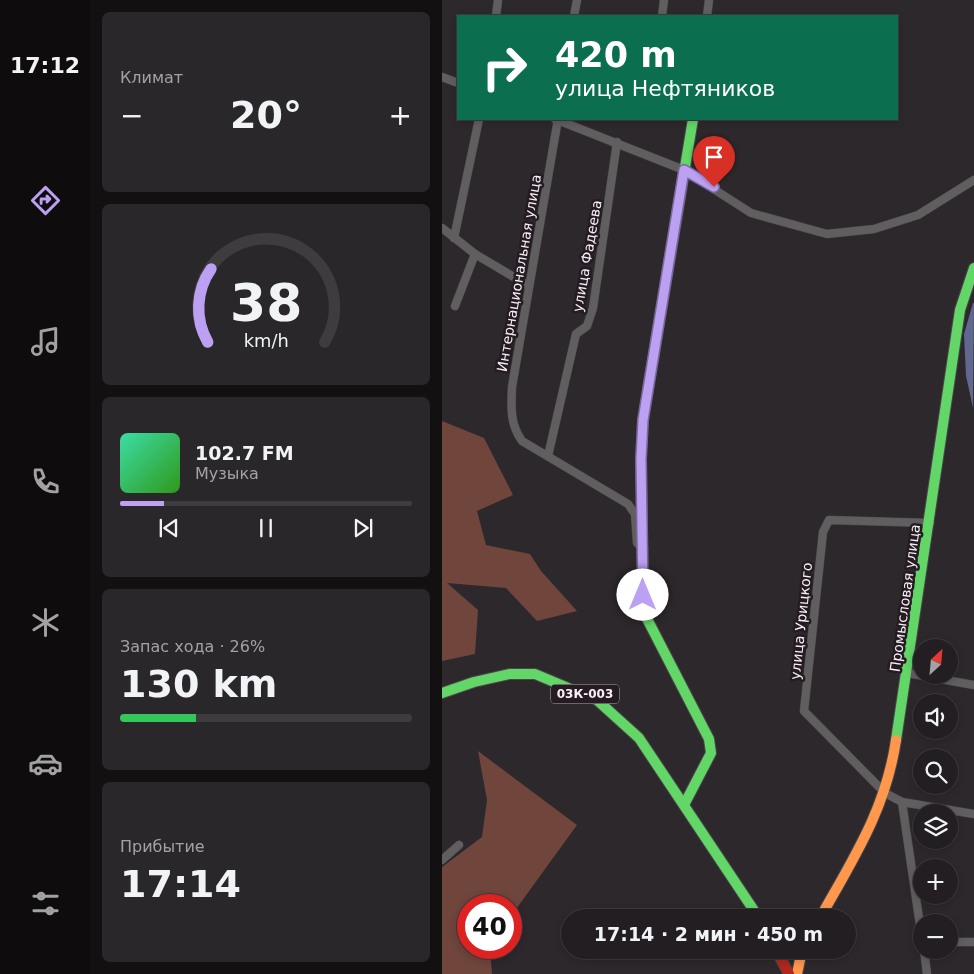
<!DOCTYPE html>
<html lang="ru">
<meta charset="utf-8">
<style>
:root{--surface:#221e21;--page:#2a272a;--text:#f1f3f6;--muted:#a2a2a5;--line:#3f3c3f;--accent:#bca0f2}
body{margin:0;font-family:"DejaVu Sans",sans-serif;background:var(--page);color:var(--text);height:100vh;display:flex;flex-direction:column;font-size:19px;white-space:nowrap}
*{box-sizing:border-box;margin:0}
p{font-size:16px;color:var(--muted)}
.icon{flex:none;width:28px;height:28px;fill:none;stroke:currentColor;stroke-width:2;stroke-linecap:round;stroke-linejoin:round}
.map{position:relative;flex:1;overflow:hidden}
.side{display:flex;flex-direction:column;gap:12px;padding:12px;background:#131012;width:352px}
.side>*{flex:none}
.top-card{position:absolute;left:15px;top:15px;width:441px;height:105px;border-radius:0px;box-shadow:0 2px 8px #0003,0 0 0 1px var(--line);background:#0b6e4f;color:#fff;overflow:hidden}
.needle{width:32px;rotate:26deg}
.controls{position:absolute;left:471px;top:639px;display:grid;gap:10px}
.controls a{display:grid;place-items:center;width:45px;height:45px;border-radius:50%;background:var(--surface);box-shadow:0 2px 8px #0003,0 0 0 1px var(--line);font-size:25px}
.speed{position:absolute;left:15px;top:894px;display:flex;gap:10px;font-size:25px;font-weight:700;text-align:center}
.speed>*{display:grid;place-content:center;width:65px;height:65px;border-radius:50%;background:var(--surface);box-shadow:0 2px 8px #0003,0 0 0 1px var(--line);line-height:1}
.speed .limit{border:8px solid #d22;background:#fff;color:#111}
.pin{position:absolute;display:grid;place-items:center;width:42px;height:42px;color:#fff;margin:-51px -21px;border-radius:50% 50% 50% 0;rotate:-45deg;box-shadow:0 0 5px #0007}
.pin .icon{rotate:45deg}
.me{position:absolute;width:55px;margin:-28px;rotate:0deg;stroke-linejoin:round;filter:drop-shadow(0 0 4px #0008)}
.turn{display:flex;align-items:center;gap:18px;height:105px;padding:0 15px;font-size:22px}
.turn .icon{width:65px;height:65px;stroke-width:2.5}
.turn b{display:block;font-size:35px;line-height:42px}
.big{font-size:38px;font-weight:800;line-height:1.1}
.side .widget{flex:1;display:flex;flex-direction:column;justify-content:center;gap:8px;min-width:0;padding:0 18px;border-radius:8px;background:var(--page)}
.side .dial{align-items:center;gap:0}
.dial svg{height:130px;overflow:visible;fill:none;stroke:var(--line);stroke-width:7;stroke-linecap:round;text-anchor:middle}
.dial text{fill:var(--text);stroke:none}
.song{display:flex;align-items:center;gap:15px}
.cover{width:60px;height:60px;border-radius:8px;background:linear-gradient(135deg,hsl(160 70% 55%),hsl(110 70% 35%))}
.played{height:5px;border-radius:2px;background:linear-gradient(90deg,var(--accent) 15%,var(--line) 15%)}
.keys{display:flex;justify-content:space-around;direction:ltr}
.heat{display:flex;justify-content:space-between;align-items:center;font-size:28px;direction:ltr}
.charge{height:8px;border-radius:4px;background:linear-gradient(90deg,#34c759 26%,var(--line) 0)}
.trip{position:absolute;left:119px;top:909px;width:295px;height:50px;border-radius:25px;background:var(--surface);box-shadow:0 2px 8px #0003,0 0 0 1px var(--line);font-weight:800;line-height:50px;text-align:center}
main{display:flex;flex:1;min-height:0}
.dock{display:flex;flex-direction:column;width:90px;justify-content:space-around;align-items:center;background:#0e0c0d;color:var(--muted)}
.dock .icon{width:35px;height:35px}
.dock .active{color:var(--accent)}
.dock b{font-size:22px;color:var(--text)}
.map>svg:first-child{display:block}
</style>
<main>
<nav class="dock">
<b>17:12</b>
<svg class="icon active" aria-label="directions" viewBox="0 0 24 24"><path d="M12 3l9 9-9 9-9-9zM9 14v-3h6M13 9l2 2-2 2"/></svg>
<svg class="icon" aria-label="music" viewBox="0 0 24 24"><path d="M9 18V5l10-2v13"/><circle cx="6" cy="18" r="3"/><circle cx="16" cy="16" r="3"/></svg>
<svg class="icon" aria-label="phone" viewBox="0 0 24 24"><path d="M5 4h4l2 5-3 2q2 4 5 5l2-3 5 2v4C11 20 4 13 5 4z"/></svg>
<svg class="icon" aria-label="climate" viewBox="0 0 24 24"><path d="M12 3v18M4 7l16 10M4 17L20 7"/></svg>
<svg class="icon" aria-label="car" viewBox="0 0 24 24"><path d="M5 17H2v-5l4-1 3-4h7l3 4 3 1v5h-3M9 17h6M6 11h13"/><circle cx="7" cy="17" r="2"/><circle cx="17" cy="17" r="2"/></svg>
<svg class="icon" aria-label="filters" viewBox="0 0 24 24"><path d="M4 7h16M4 17h16"/><circle cx="9" cy="7" r="2"/><circle cx="15" cy="17" r="2"/></svg>
</nav>
<section class="side">
<div class="widget"><p>Климат</p>
<div class="heat"><a>−</a><b class="big">20°</b><a>+</a></div>
</div>
<div class="widget dial"><svg viewBox="0 0 100 80">
<path d="M14 69A42 42 0 1 1 86 69"/>
<path d="M14 69A42 42 0 0 1 16 24" stroke="#bca0f2"/>
<text x="50" y="56" font-size="32" font-weight="700">38</text>
<text x="50" y="72" font-size="11">km/h</text>
</svg></div>
<div class="widget">
<div class="song"><i class="cover"></i><div><b>102.7 FM</b><p>Музыка</p></div></div>
<div class="played"></div>
<div class="keys"><svg class="icon" aria-label="previous" viewBox="0 0 24 24"><path d="M18 5L8 12l10 7zM5 5v14"/></svg><svg class="icon" aria-label="pause" viewBox="0 0 24 24"><path d="M8 5v14M16 5v14"/></svg><svg class="icon" aria-label="next" viewBox="0 0 24 24"><path d="M6 5l10 7-10 7zM19 5v14"/></svg></div>
</div>
<div class="widget"><p>Запас хода · 26%</p><b class="big">130 km</b><div class="charge"></div></div>
<div class="widget"><p>Прибытие</p><b class="big">17:14</b></div>
</section>
<div class="map">
<svg width="532" height="974" viewBox="0 0 532 974">
<rect width="100%" height="100%" fill="#2d282c"/>
<g fill="#6f453c">
<path d="M0,421l42,17 29,57 -36,16 9,34 44,9 11,17 36,40 -40,10 -31,-33 -59,-5 31,27 -3,44 -33,7z"/>
<path d="M36,751l99,74 -66,91v-11h-43v43h22l2,26h-50v-107l40,-30 5,-37z"/>
</g>
<path fill="#60688f" d="M531,303h1l-1,105 -7,-32 -2,-42z"/>
<g fill="none" stroke-linecap="round" stroke-linejoin="round">
<defs>
<g id="street">
<path d="M54,16l2,-16"/>
<path d="M132,16l3,-16"/>
<path d="M220,16l2,-16"/>
<path d="M265,16l2,-16"/>
<path d="M0,77l16,6"/>
<path d="M113,119l129,51 67,43 76,21 47,-5 44,-14 56,-35"/>
<path d="M116,119l-46,268c-1,21 -2,37 10,54l106,63 7,10 2,29 7,6"/>
<path d="M0,228l33,26 54,32"/>
<path d="M12,238l25,-119"/>
<path d="M13,306l20,-52"/>
<path d="M106,456l28,-122 11,-8 6,-18 24,-166"/>
<path d="M465,673l67,12"/>
<path d="M460,802l72,12"/>
<path d="M0,860l17,-15"/>
<path d="M480,939l-20,-137 -17,-9 -81,-82 19,-179 6,-12 101,3"/>
<path d="M508,942h24"/>
<path d="M482,950l3,24"/>
</g>
<g id="fast">
<path d="M0,693l32,-11 35,-8h26l62,26 42,38 120,180"/>
<path d="M454,740l64,-430 14,-42"/>
<path d="M243,803l26,-50 -2,-14 -66,-128 -2,-152 2,-39 50,-301"/>
</g>
<g id="slow">
<path d="M378,918c33,-59 66,-109 76,-178"/>
<path d="M355,974l5,-24"/>
</g>
<path id="jam" d="M334,950l13,24"/>
</defs>
<use href="#street" stroke="#4a464a" stroke-width="9"/>
<use href="#fast" stroke="#4a464a" stroke-width="12"/>
<use href="#slow" stroke="#4a464a" stroke-width="12"/>
<use href="#jam" stroke="#4a464a" stroke-width="12"/>
<use href="#street" stroke="#615e60" stroke-width="8"/>
<use href="#fast" stroke="#63d668" stroke-width="10"/>
<use href="#slow" stroke="#ff974d" stroke-width="10"/>
<use href="#jam" stroke="#b3261e" stroke-width="10"/>
</g>
<g fill="none" stroke-linecap="round" stroke-linejoin="round">
<defs>
<path id="route" d="M201,595l-2,-136 2,-39 41,-250 30,17"/>
</defs>
<use href="#route" stroke="#7a689d" stroke-width="12"/>
<use href="#route" stroke="#bca0f2" stroke-width="9"/>
</g>
<g text-anchor="middle" dominant-baseline="central" stroke-width="5" stroke-linejoin="round" paint-order="stroke">
<rect fill="#251c23" stroke="#b8b0b6" stroke-width="1" x="109" y="684.5" width="68" height="19" rx="4"/>
<g font-size="12" font-weight="bold" fill="#f7f0f5">
<text x="143" y="694">03К-003</text>
</g>
<g font-size="14" fill="#f7f0f5" stroke="#251c23">
<text transform="translate(145 256) rotate(-80)">улица Фадеева</text>
<text transform="translate(77 273) rotate(-80)">Интернациональная улица</text>
<text transform="translate(463 598) rotate(-82)">Промысловая улица</text>
<text transform="translate(359 621) rotate(-84)">улица Урицкого</text>
</g>
</g>
</svg>
<div class="controls">
<a><svg class="needle" viewBox="-14 -14 28 28"><path d="M0-13l5 13h-10z" fill="#e53935"/><path d="M0 13l5-13h-10z" fill="#a2a2a5"/></svg></a>
<a><svg class="icon" aria-label="sound" viewBox="0 0 24 24"><path d="M4 9h4l5-4v14l-5-4H4zM17 9q2 3 0 6"/></svg></a>
<a><svg class="icon" aria-label="search" viewBox="0 0 24 24"><circle cx="10" cy="10" r="6"/><path d="M15 15l6 6"/></svg></a>
<a><svg class="icon" aria-label="layers" viewBox="0 0 24 24"><path d="M12 4l9 5-9 5-9-5zM3 14l9 5 9-5"/></svg></a>
<a>+</a>
<a>−</a>
</div>
<div class="speed"><div class="limit">40</div></div>
<div class="pin" style="left:272px;top:187px;background:#d93025"><svg class="icon" aria-label="arrive" viewBox="0 0 24 24"><path d="M6 21V4h12l-3 4 3 4H6"/></svg></div>
<svg class="me" style="left:201px;top:595px" viewBox="-20 -20 40 40"><circle r="19" fill="#fff"/><path d="M0-13L10 11 0 6-10 11z" fill="#bca0f2"/></svg>
<div class="trip">17:14 · 2 мин · 450 m</div>
<div class="top-card">
<div class="turn"><svg class="icon" aria-label="right" viewBox="0 0 24 24"><path d="M7 20v-9h11M14 6l5 5-5 5"/></svg><div><b>420 m</b>улица Нефтяников</div></div>
</div>
</div>
</main>
